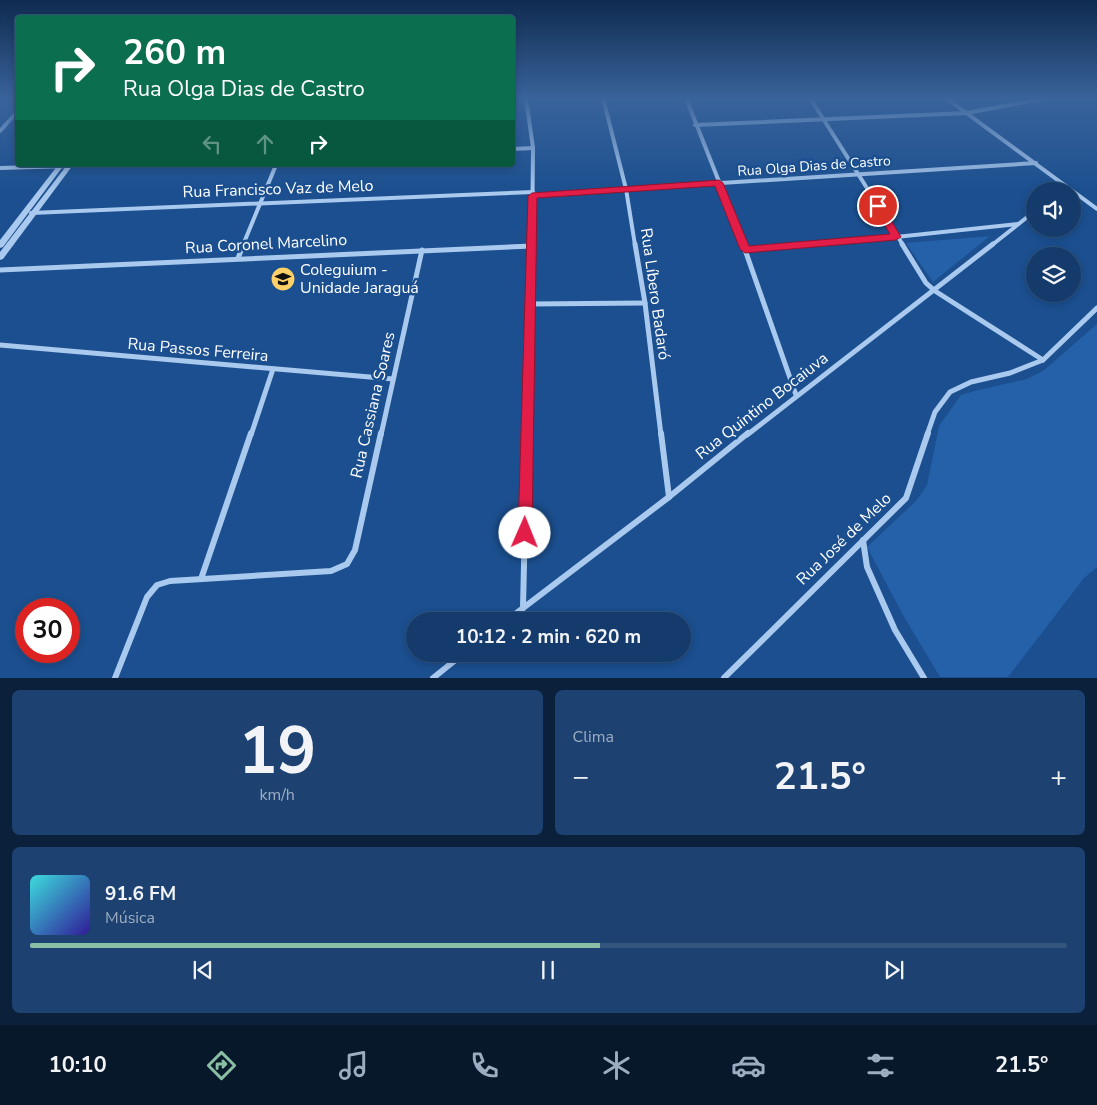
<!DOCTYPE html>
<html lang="pt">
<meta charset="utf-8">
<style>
:root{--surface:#143b6b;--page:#1d4271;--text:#f1f3f6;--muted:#9dadc1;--line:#33557e;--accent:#8abfa5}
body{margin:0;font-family:"Nunito Sans",sans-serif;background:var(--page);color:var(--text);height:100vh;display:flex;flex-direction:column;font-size:19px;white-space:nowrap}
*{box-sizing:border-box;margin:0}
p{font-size:16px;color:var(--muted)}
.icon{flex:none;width:28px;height:28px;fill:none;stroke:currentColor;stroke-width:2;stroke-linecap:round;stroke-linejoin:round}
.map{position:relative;height:678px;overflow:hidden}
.panel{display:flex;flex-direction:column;gap:12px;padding:12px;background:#0b203b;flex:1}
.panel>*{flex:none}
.top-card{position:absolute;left:15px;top:15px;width:500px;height:152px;border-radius:5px;box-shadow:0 2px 8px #0003,0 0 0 1px var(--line);background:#0b6e4f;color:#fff;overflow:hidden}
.controls{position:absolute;left:1026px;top:182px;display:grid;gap:10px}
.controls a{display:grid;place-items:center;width:55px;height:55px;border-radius:50%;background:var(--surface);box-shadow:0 2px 8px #0003,0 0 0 1px var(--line);font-size:25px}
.speed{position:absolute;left:15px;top:598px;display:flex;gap:10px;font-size:25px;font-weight:700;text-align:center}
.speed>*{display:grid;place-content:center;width:65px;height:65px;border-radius:50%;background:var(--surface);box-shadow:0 2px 8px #0003,0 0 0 1px var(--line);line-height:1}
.speed .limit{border:8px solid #d22;background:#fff;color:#111}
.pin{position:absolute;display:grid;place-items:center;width:42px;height:42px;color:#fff;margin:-21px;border:2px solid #fff;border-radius:50%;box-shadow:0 1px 5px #0007}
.me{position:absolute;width:55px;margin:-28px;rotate:1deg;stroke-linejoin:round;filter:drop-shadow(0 0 4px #0008)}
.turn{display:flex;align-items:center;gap:18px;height:105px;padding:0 25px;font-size:22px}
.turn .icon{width:65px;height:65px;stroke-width:2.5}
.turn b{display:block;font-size:35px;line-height:42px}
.lanes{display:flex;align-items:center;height:48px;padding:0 25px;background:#0003;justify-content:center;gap:25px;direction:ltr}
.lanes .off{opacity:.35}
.big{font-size:38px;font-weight:700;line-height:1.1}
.panel .tile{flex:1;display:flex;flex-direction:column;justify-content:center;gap:8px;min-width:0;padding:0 18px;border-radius:8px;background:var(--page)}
.panel .dial{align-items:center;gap:0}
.dial b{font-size:65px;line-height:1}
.song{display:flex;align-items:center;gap:15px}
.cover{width:60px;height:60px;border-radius:8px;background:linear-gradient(135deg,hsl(180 70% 55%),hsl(250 70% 35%))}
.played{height:5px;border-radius:2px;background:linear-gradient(90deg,var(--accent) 55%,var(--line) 55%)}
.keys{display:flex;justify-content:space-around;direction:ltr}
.heat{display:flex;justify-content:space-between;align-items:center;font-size:28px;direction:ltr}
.panel .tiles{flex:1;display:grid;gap:12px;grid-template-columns:1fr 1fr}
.tile:last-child{grid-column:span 2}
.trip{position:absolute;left:406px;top:612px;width:285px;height:50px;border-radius:25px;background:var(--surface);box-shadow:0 2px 8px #0003,0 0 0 1px var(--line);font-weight:700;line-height:50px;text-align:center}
.tabs{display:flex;height:80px;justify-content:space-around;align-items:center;background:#08182b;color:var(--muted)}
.tabs .icon{width:35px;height:35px}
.tabs .active{color:var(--accent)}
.tabs b{font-size:22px;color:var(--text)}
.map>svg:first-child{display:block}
</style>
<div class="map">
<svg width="1097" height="678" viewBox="0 0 1097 678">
<rect width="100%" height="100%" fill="#1b4f8f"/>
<g fill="#2461a8">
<path d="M990,236l-57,46 -27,-39z"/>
<path d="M1097,324v243l-13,11 -76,99h-68l-37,-62 -36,-68 49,-46 11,-16 12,-59 22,-31 17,-5 49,-11 16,-8z"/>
</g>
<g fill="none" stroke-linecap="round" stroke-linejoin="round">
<g stroke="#a9c9ee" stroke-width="4">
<path d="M526,98l7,50 -1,97"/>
<path d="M603,98l23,91 9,56"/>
<path d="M686,98l58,147"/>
<path d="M810,98l93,147"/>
<path d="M946,98l151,111"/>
<path d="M695,125l271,-12 81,-15"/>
<path d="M0,131l18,-20"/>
<path d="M512,149l21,-1"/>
<path d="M0,168l105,-3"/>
<path d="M1057,191l7,-6"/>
<path d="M532,195l504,-32"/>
<path d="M31,213l502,-21"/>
<path d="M243,245l33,-80"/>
<path d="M789,245l107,-8 122,-13"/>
<path d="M992,245l43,-34"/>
</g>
<g stroke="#a9c9ee" stroke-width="5">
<path d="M635,244l10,59 16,132"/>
<path d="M743,244l53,151"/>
<path d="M902,244l24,39 9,8 108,69"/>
<path d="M745,249l60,-5"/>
<path d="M238,258l6,-14"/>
<path d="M0,270l532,-24"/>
<path d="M530,304l115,-1"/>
<path d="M0,345l393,34"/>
<path d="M251,435l22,-66"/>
<path d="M381,435l41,-185"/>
<path d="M527,435l5,-191"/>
<path d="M747,435l246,-191"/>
<path d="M927,435l8,-23 15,-20 21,-10 39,-9 33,-13 54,-52"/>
</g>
<g stroke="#a9c9ee" stroke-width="6">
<path d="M661,433l8,64"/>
<path d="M863,540l4,27 28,63 29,48"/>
<path d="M201,579l50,-146"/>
<path d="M523,608l4,-175"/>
<path d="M506,621l163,-124 79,-64"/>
<path d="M115,678l32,-81 10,-12 13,-4 161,-10 16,-7 8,-14 26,-117"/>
<path d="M433,678l30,-24"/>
<path d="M724,678l182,-180 22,-65"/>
</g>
<g fill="#a9c9ee" fill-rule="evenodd">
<path d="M58,165h6l-61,82 -3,1v-8z"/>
<path d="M67,165h6l-70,94 -3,1v-8z"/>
</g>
</g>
<linearGradient id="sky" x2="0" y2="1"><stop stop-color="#0f2b4f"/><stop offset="0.51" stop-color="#39639b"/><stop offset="1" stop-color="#39639b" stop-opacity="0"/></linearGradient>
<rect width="1097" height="193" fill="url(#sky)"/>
<path fill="#e11d48" stroke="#92132f" d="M719,180l4,3 26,63 141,-12 -17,-28 5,-3h3l20,34 -5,3 -151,13 -5,-4 -25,-63 -178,12 -5,335 -2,5 -5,2 -5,-2 -2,-5 10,-337 4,-3z"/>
<defs>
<symbol id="school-disc" viewBox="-11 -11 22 22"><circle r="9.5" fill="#ffd166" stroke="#1b4f8f"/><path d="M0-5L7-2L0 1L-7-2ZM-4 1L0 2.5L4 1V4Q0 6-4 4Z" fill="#111"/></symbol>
</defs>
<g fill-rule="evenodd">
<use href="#school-disc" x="269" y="265" width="28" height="28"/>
</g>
<g text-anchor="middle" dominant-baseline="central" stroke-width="5" stroke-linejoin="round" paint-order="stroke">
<g font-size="14" fill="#fff" stroke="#1b4f8f">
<text transform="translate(814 166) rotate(-4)">Rua Olga Dias de Castro</text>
</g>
<g font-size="16" fill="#fff" stroke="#1b4f8f">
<text transform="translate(278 189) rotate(-2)">Rua Francisco Vaz de Melo</text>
<text transform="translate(266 244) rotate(-3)">Rua Coronel Marcelino</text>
<text transform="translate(655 294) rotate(82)">Rua Líbero Badaró</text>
<text transform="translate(198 350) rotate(5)">Rua Passos Ferreira</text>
<text transform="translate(373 405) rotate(-77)">Rua Cassiana Soares</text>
<text transform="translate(762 406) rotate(-38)">Rua Quintino Bocaiuva</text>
<text transform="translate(844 539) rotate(-44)">Rua José de Melo</text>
</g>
<g font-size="16" fill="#fff" stroke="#1b4f8f" text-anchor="start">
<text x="300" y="270">Coleguium -<tspan x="300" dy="18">Unidade Jaraguá</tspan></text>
</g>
</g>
</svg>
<div class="controls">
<a><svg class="icon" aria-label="sound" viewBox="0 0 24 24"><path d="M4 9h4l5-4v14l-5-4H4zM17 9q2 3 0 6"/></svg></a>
<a><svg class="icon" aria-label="layers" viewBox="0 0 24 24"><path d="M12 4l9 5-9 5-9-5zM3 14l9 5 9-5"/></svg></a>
</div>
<div class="speed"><div class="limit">30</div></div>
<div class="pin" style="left:878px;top:206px;background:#d93025"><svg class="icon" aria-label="arrive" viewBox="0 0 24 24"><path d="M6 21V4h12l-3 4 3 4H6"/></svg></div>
<svg class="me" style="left:525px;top:533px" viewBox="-20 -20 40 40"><circle r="19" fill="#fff"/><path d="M0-13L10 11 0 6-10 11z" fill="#e11d48"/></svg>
<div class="trip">10:12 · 2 min · 620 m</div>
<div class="top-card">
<div class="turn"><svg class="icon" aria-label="right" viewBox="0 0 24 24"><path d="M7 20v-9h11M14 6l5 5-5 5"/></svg><div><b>260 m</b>Rua Olga Dias de Castro</div></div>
<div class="lanes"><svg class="icon off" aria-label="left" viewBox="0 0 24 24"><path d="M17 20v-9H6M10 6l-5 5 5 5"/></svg><svg class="icon off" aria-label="ahead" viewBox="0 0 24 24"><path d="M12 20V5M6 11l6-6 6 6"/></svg><svg class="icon" aria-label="right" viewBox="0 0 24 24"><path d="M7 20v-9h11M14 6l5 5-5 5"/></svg></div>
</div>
</div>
<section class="panel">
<div class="tiles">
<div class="tile dial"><b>19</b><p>km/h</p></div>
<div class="tile"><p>Clima</p>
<div class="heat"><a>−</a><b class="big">21.5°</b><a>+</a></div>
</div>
<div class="tile">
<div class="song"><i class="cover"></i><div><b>91.6 FM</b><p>Música</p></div></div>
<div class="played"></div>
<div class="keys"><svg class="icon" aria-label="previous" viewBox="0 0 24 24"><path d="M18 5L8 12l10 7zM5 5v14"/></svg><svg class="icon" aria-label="pause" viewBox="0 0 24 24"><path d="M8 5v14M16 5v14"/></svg><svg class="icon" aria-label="next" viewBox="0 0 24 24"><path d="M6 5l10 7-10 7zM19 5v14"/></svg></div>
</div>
</div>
</section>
<nav class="tabs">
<b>10:10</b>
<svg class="icon active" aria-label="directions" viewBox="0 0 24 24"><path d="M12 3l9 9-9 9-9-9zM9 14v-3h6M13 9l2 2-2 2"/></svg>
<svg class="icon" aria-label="music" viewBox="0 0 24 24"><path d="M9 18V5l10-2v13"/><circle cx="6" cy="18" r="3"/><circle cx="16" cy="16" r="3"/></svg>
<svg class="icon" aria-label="phone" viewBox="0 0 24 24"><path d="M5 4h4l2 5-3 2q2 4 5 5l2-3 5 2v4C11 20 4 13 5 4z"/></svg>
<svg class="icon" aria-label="climate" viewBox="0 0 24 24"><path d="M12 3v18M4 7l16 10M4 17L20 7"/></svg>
<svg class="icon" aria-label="car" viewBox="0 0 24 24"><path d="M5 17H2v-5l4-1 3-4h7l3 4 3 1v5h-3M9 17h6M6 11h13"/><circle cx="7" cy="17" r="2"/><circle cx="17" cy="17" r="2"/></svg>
<svg class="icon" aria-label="filters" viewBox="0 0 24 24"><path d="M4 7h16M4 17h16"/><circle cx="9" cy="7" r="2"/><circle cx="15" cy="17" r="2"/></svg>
<b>21.5°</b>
</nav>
